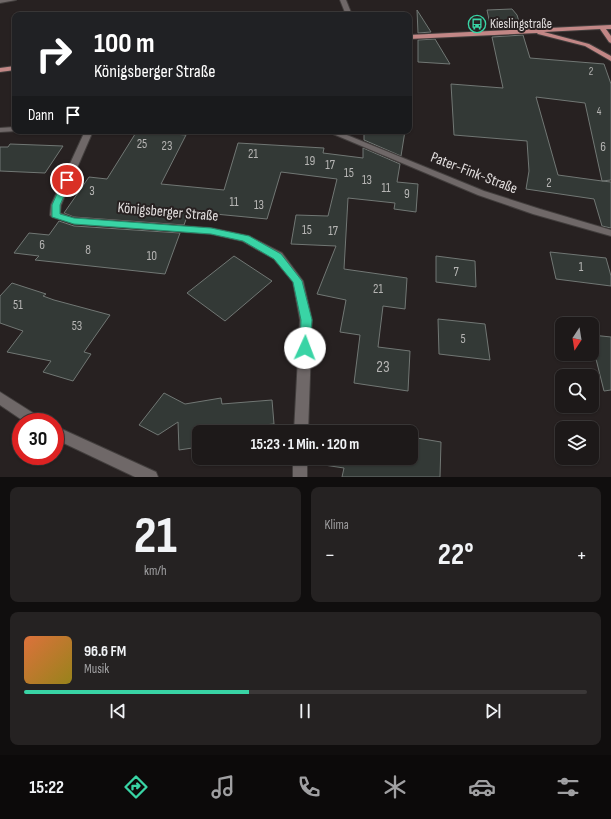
<!DOCTYPE html>
<html lang="de">
<meta charset="utf-8">
<style>
:root{--surface:#1d1919;--page:#252222;--text:#f1f3f6;--muted:#a0a0a2;--line:#3b3838;--accent:#39d4a5}
body{margin:0;font-family:"Sofia Sans Condensed",sans-serif;background:var(--page);color:var(--text);height:100vh;display:flex;flex-direction:column;font-size:15px;white-space:nowrap}
*{box-sizing:border-box;margin:0}
p{font-size:13px;color:var(--muted)}
.icon{flex:none;width:22px;height:22px;fill:none;stroke:currentColor;stroke-width:2;stroke-linecap:round;stroke-linejoin:round}
.map{position:relative;height:477px;overflow:hidden}
.side{display:flex;flex-direction:column;gap:10px;padding:10px;background:#100e0e;flex:1}
.side>*{flex:none}
.banner{position:absolute;left:12px;top:12px;width:400px;height:122px;border-radius:8px;box-shadow:0 1px 3px #0004,0 0 0 1px var(--line);background:#202124;color:#fff;overflow:hidden}
.needle{width:26px;rotate:192deg}
.buttons{position:absolute;left:555px;top:317px;display:grid;gap:8px}
.buttons a{display:grid;place-items:center;width:44px;height:44px;border-radius:8px;background:var(--surface);box-shadow:0 1px 3px #0004,0 0 0 1px var(--line);font-size:20px}
.speed{position:absolute;left:12px;top:413px;display:flex;gap:8px;font-size:20px;font-weight:700;text-align:center}
.speed>*{display:grid;place-content:center;width:52px;height:52px;border-radius:50%;background:var(--surface);box-shadow:0 1px 3px #0004,0 0 0 1px var(--line);line-height:1}
.speed .limit{border:6px solid #d22;background:#fff;color:#111}
.pin{position:absolute;display:grid;place-items:center;width:34px;height:34px;color:#fff;margin:-17px;border:2px solid #fff;border-radius:50%;box-shadow:0 1px 4px #0007}
.me{position:absolute;width:44px;margin:-22px;rotate:2deg;stroke-linejoin:round;filter:drop-shadow(0 0 3px #0008)}
.turn{display:flex;align-items:center;gap:14px;height:84px;padding:0 16px;font-size:18px}
.turn .icon{width:52px;height:52px;stroke-width:2.5}
.turn b{display:block;font-size:28px;line-height:34px}
.then{display:flex;align-items:center;height:38px;padding:0 16px;background:#0003;gap:8px;font-size:15px}
.big{font-size:30px;font-weight:700;line-height:1.1}
.side .widget{flex:1;display:flex;flex-direction:column;justify-content:center;gap:6px;min-width:0;padding:0 14px;border-radius:8px;background:var(--page)}
.side .dial{align-items:center;gap:0}
.dial b{font-size:52px;line-height:1}
.song{display:flex;align-items:center;gap:12px}
.cover{width:48px;height:48px;border-radius:6px;background:linear-gradient(135deg,hsl(20 70% 55%),hsl(50 70% 35%))}
.played{height:4px;border-radius:2px;background:linear-gradient(90deg,var(--accent) 40%,var(--line) 40%)}
.keys{display:flex;justify-content:space-around;direction:ltr}
.heat{display:flex;justify-content:space-between;align-items:center;font-size:22px;direction:ltr}
.side .tiles{flex:1;display:grid;gap:10px;grid-template-columns:1fr 1fr}
.widget:last-child{grid-column:span 2}
.trip{position:absolute;left:192px;top:425px;width:226px;height:40px;border-radius:8px;background:var(--surface);box-shadow:0 1px 3px #0004,0 0 0 1px var(--line);font-weight:700;line-height:40px;text-align:center}
.menu{display:flex;height:64px;justify-content:space-around;align-items:center;background:#0c0a0a;color:var(--muted)}
.menu .icon{width:28px;height:28px}
.menu .selected{color:var(--accent)}
.menu b{font-size:18px;color:var(--text)}
.map>svg:first-child{display:block}
</style>
<div class="map">
<svg width="611" height="477" viewBox="0 0 611 477">
<rect width="100%" height="100%" fill="#272121"/>
<g fill="#333936" stroke="#717774" fill-rule="evenodd">
<path d="M512,9l5,6 4,13 -30,1 -4,-19z"/>
<path d="M417,10l14,22 -13,1z"/>
<path d="M523,35l7,23 74,6 7,20v96l-9,1 9,1v46l-9,-2 -8,-27 -68,-10 3,-18 -2,-30 -73,-6 -3,-51 52,4 -11,-51zM536,97l49,6 17,78 -44,-6z"/>
<path d="M435,39l15,25 -32,-2v-22z"/>
<path d="M137,131l49,4 -25,49 63,6 14,-47 86,5 -1,5 40,5v-10l37,16 -3,18 21,2 -2,28 -22,-3 1,-6 -47,-5 -4,71 63,9 -2,31 -22,-3 -5,41 32,4 -2,40 -54,-8 6,-48 -20,-3 6,-32 -29,-6 19,-48 -45,-2 5,-29 32,1 9,-37 -56,-7 -14,47 -73,-7 -1,2h-5l-4,11 -110,-8 -10,-4 25,-36 18,2z"/>
<path d="M364,131h41l-4,25 -37,-16z"/>
<path d="M10,144l53,2 -18,27 -45,-2v-24h8z"/>
<path d="M59,221l15,5 106,7 -15,41 -130,-14 4,-4 -25,-3 15,-20 20,2z"/>
<path d="M550,252l56,6 5,18v10l-55,-7z"/>
<path d="M234,256l38,25 -47,40 -38,-28z"/>
<path d="M436,256l39,5 1,26 -40,-5z"/>
<path d="M12,283l34,11 -3,2 11,4 56,15 -26,37 7,2 -18,27 -30,-9 8,-11 -44,-9 16,-21 -23,-8v-27z"/>
<path d="M438,319l47,5 5,36 -51,-6z"/>
<path d="M592,335l19,2v53l-7,1 -12,-48z"/>
<path d="M164,393l21,11 36,-6 1,6 50,-4 2,24 -49,5v3h-26v15l-20,3 -1,-28 -20,13 -19,-10z"/>
<path d="M349,427l31,5h-32z"/>
<path d="M411,437l30,5 -1,35h-98l2,-9 -20,-3 1,-7h86z"/>
</g>
<g fill="none" stroke-linecap="round" stroke-linejoin="round">
<defs>
<g id="minor">
<path d="M0,0h16l-16,3z"/>
<path d="M340,0h6l6,15h-6z"/>
<path d="M15,127v4h2l-17,1v-4z"/>
<path d="M85,131h8l-32,74 -1,8 14,5 137,10 38,8 33,17 21,28 9,39 -4,112h-14l6,-112 -7,-38 -19,-23 -32,-18 -31,-7 -137,-10 -22,-7 -2,-2 1,-10z"/>
<path d="M326,131h11l147,60 56,18 71,21v6l-78,-22 -55,-19z"/>
<path d="M0,392l41,26 2,4h-18l-25,-17z"/>
<path d="M55,426l101,46 2,5h-23l-80,-38z"/>
<rect x="293" y="458" width="14" height="19"/>
</g>
<g id="major">
<path d="M611,25v4h-5l5,7v7l-2,-1 -9,-13 -56,3 45,12 22,12v5l-26,-15 -47,-12 -1,-1 -128,6v-4z"/>
<path d="M15,66v4l-15,2v-4z"/>
</g>
</defs>
<use href="#minor" stroke="#423e3d" stroke-width="2"/>
<use href="#major" stroke="#423e3d" stroke-width="2"/>
<use href="#minor" fill="#6f6868" fill-rule="evenodd"/>
<use href="#major" fill="#c28786" fill-rule="evenodd"/>
</g>
<path fill="#39d4a5" stroke="#258a6b" d="M64,178h6l1,2 -11,25v9l14,4 137,10 38,8 32,18 21,27 10,39 -3,31h-8l-1,-3 1,-28 -8,-38 -19,-23 -31,-18 -32,-7 -137,-10 -22,-7v-12z"/>
<defs>
<symbol id="bus-ring" viewBox="-11 -11 22 22"><circle r="9.5" fill="#272121" stroke="#39d4a5" stroke-width="1.5"/><path d="M-5-6H5V4H4V6H2V4H-2V6H-4V4H-5ZM-3.5-4V0h7V-4ZM-3.5 1.2v1.5H-2V1.2ZM2 1.2v1.5H3.5V1.2Z" fill="#39d4a5"/></symbol>
</defs>
<g fill-rule="evenodd">
<use href="#bus-ring" x="467" y="14" width="20" height="20"/>
</g>
<g text-anchor="middle" dominant-baseline="central" stroke-width="4" stroke-linejoin="round" paint-order="stroke">
<g font-size="11" fill="#b6b5b4">
<text x="591" y="71">2</text>
<text x="599" y="111">4</text>
</g>
<g font-size="13" fill="#e2dede" stroke="#272121" text-anchor="start">
<text x="490" y="24">Kieslingstraße</text>
</g>
<g font-size="13" fill="#b6b5b4">
<text x="142" y="144">25</text>
<text x="167" y="146">23</text>
<text x="603" y="147">6</text>
<text x="253" y="154">21</text>
<text x="310" y="161">19</text>
<text x="330" y="165">17</text>
<text x="349" y="173">15</text>
<text x="367" y="180">13</text>
<text x="549" y="183">2</text>
<text x="386" y="188">11</text>
<text x="92" y="191">3</text>
<text x="407" y="194">9</text>
<text x="234" y="202">11</text>
<text x="259" y="205">13</text>
<text x="307" y="230">15</text>
<text x="333" y="231">17</text>
<text x="42" y="245">6</text>
<text x="88" y="250">8</text>
<text x="152" y="256">10</text>
<text x="581" y="267">1</text>
<text x="456" y="272">7</text>
<text x="378" y="289">21</text>
<text x="18" y="305">51</text>
<text x="77" y="326">53</text>
<text x="463" y="339">5</text>
</g>
<g font-size="15" fill="#e2dede" stroke="#272121">
<text transform="translate(474 173) rotate(21)">Pater-Fink-Straße</text>
<text transform="translate(168 212) rotate(5)">Königsberger Straße</text>
</g>
<g font-size="16" fill="#b6b5b4">
<text x="383" y="367">23</text>
</g>
</g>
</svg>
<div class="buttons">
<a><svg class="needle" viewBox="-14 -14 28 28"><path d="M0-13l5 13h-10z" fill="#e53935"/><path d="M0 13l5-13h-10z" fill="#a0a0a2"/></svg></a>
<a><svg class="icon" aria-label="search" viewBox="0 0 24 24"><circle cx="10" cy="10" r="6"/><path d="M15 15l6 6"/></svg></a>
<a><svg class="icon" aria-label="layers" viewBox="0 0 24 24"><path d="M12 4l9 5-9 5-9-5zM3 14l9 5 9-5"/></svg></a>
</div>
<div class="speed"><div class="limit">30</div></div>
<div class="pin" style="left:67px;top:180px;background:#d93025"><svg class="icon" aria-label="arrive" viewBox="0 0 24 24"><path d="M6 21V4h12l-3 4 3 4H6"/></svg></div>
<svg class="me" style="left:305px;top:348px" viewBox="-20 -20 40 40"><circle r="19" fill="#fff"/><path d="M0-13L10 11 0 6-10 11z" fill="#39d4a5"/></svg>
<div class="trip">15:23 · 1 Min. · 120 m</div>
<div class="banner">
<div class="turn"><svg class="icon" aria-label="right" viewBox="0 0 24 24"><path d="M7 20v-9h11M14 6l5 5-5 5"/></svg><div><b>100 m</b>Königsberger Straße</div></div>
<div class="then">Dann<svg class="icon" aria-label="arrive" viewBox="0 0 24 24"><path d="M6 21V4h12l-3 4 3 4H6"/></svg></div>
</div>
</div>
<section class="side">
<div class="tiles">
<div class="widget dial"><b>21</b><p>km/h</p></div>
<div class="widget"><p>Klima</p>
<div class="heat"><a>−</a><b class="big">22°</b><a>+</a></div>
</div>
<div class="widget">
<div class="song"><i class="cover"></i><div><b>96.6 FM</b><p>Musik</p></div></div>
<div class="played"></div>
<div class="keys"><svg class="icon" aria-label="previous" viewBox="0 0 24 24"><path d="M18 5L8 12l10 7zM5 5v14"/></svg><svg class="icon" aria-label="pause" viewBox="0 0 24 24"><path d="M8 5v14M16 5v14"/></svg><svg class="icon" aria-label="next" viewBox="0 0 24 24"><path d="M6 5l10 7-10 7zM19 5v14"/></svg></div>
</div>
</div>
</section>
<nav class="menu">
<b>15:22</b>
<svg class="icon selected" aria-label="directions" viewBox="0 0 24 24"><path d="M12 3l9 9-9 9-9-9zM9 14v-3h6M13 9l2 2-2 2"/></svg>
<svg class="icon" aria-label="music" viewBox="0 0 24 24"><path d="M9 18V5l10-2v13"/><circle cx="6" cy="18" r="3"/><circle cx="16" cy="16" r="3"/></svg>
<svg class="icon" aria-label="phone" viewBox="0 0 24 24"><path d="M5 4h4l2 5-3 2q2 4 5 5l2-3 5 2v4C11 20 4 13 5 4z"/></svg>
<svg class="icon" aria-label="climate" viewBox="0 0 24 24"><path d="M12 3v18M4 7l16 10M4 17L20 7"/></svg>
<svg class="icon" aria-label="car" viewBox="0 0 24 24"><path d="M5 17H2v-5l4-1 3-4h7l3 4 3 1v5h-3M9 17h6M6 11h13"/><circle cx="7" cy="17" r="2"/><circle cx="17" cy="17" r="2"/></svg>
<svg class="icon" aria-label="filters" viewBox="0 0 24 24"><path d="M4 7h16M4 17h16"/><circle cx="9" cy="7" r="2"/><circle cx="15" cy="17" r="2"/></svg>
</nav>
